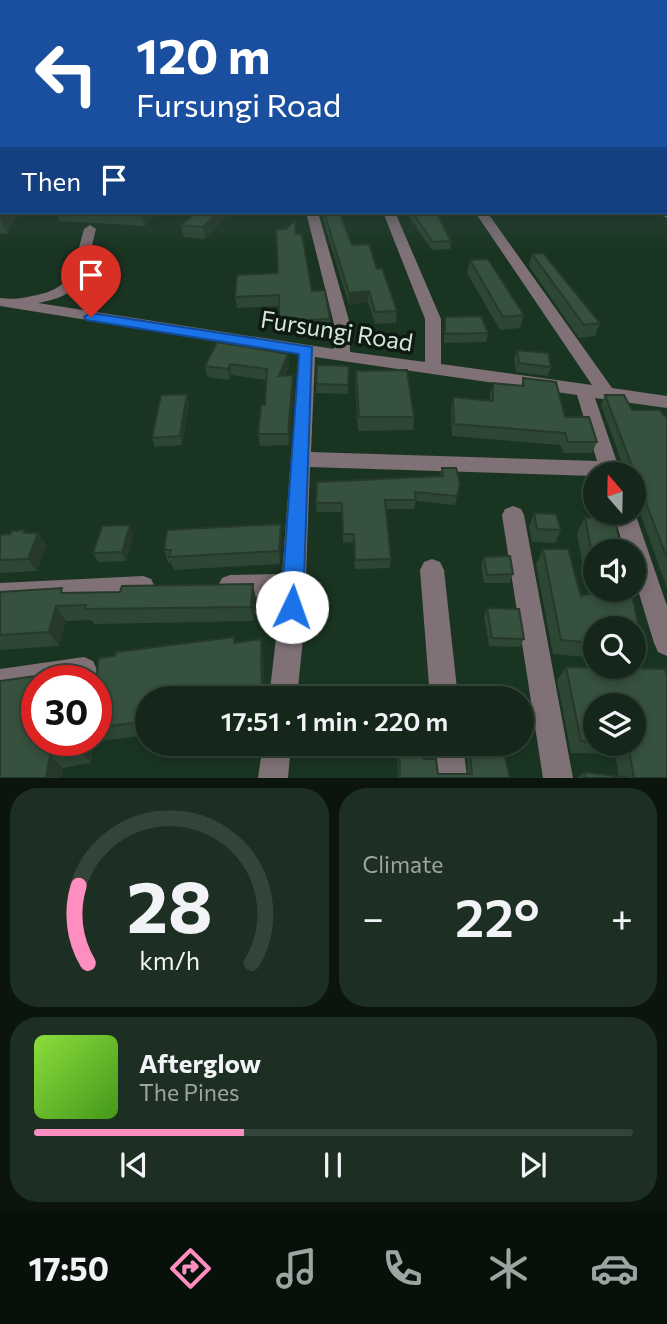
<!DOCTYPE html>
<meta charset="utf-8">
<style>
:root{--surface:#14271a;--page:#1d2f23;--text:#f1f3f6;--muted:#9da5a2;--line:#334439;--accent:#fd8ebf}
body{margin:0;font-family:Commissioner,sans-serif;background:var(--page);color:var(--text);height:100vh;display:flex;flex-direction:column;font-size:26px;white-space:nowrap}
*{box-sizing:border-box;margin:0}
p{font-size:23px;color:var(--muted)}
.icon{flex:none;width:38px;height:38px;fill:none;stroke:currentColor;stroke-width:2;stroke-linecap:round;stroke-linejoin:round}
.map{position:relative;height:778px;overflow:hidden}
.panel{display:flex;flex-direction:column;gap:10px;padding:10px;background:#0b150e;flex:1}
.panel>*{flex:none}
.guide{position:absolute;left:0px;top:0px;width:668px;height:214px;box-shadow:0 4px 10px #0003,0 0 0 2px var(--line);background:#1a4fa0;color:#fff;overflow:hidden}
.needle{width:46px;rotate:340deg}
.controls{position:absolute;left:583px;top:462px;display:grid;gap:14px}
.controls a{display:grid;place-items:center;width:63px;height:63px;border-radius:50%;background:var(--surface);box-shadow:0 4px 10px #0003,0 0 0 2px var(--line);font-size:35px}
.speed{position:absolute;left:21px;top:665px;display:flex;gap:14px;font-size:35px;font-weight:700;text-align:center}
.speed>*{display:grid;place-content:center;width:91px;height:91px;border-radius:50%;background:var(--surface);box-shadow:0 4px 10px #0003,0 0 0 2px var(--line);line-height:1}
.speed .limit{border:10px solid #d22;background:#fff;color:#111}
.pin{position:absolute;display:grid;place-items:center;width:60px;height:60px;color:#fff;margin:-72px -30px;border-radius:50% 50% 50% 0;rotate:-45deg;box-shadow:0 0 7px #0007}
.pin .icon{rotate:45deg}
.me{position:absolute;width:77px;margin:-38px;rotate:3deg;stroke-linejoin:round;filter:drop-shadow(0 0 5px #0008)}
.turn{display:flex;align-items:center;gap:24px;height:147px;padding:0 21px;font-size:32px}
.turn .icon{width:91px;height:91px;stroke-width:2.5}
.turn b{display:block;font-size:49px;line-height:60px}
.then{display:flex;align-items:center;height:66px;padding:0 21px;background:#0003;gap:14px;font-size:26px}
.big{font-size:52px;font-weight:600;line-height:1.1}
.panel .tile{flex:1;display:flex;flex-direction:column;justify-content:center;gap:10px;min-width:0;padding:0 24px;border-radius:28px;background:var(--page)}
.panel .dial{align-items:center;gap:0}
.dial svg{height:182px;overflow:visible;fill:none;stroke:var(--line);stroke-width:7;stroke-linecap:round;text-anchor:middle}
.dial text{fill:var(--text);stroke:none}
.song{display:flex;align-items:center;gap:21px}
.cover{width:84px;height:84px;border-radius:10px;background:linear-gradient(135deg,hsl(90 70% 55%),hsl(100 70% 35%))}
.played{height:7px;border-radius:4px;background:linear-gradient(90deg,var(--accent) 35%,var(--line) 35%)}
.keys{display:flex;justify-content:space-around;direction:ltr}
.heat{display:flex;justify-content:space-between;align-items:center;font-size:38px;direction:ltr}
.panel .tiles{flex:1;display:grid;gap:10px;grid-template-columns:1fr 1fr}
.tile:last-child{grid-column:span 2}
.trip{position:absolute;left:135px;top:686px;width:399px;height:70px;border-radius:35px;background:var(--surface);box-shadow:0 4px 10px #0003,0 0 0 2px var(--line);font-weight:600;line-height:70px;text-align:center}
.tabs{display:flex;height:112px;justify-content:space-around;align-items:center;background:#08100a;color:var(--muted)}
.tabs .icon{width:49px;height:49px}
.tabs .active{color:var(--accent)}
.tabs b{font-size:32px;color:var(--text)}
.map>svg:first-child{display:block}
</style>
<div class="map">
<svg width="667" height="778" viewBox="0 0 667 778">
<rect width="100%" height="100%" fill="#1a3422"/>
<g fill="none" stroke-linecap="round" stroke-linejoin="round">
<g fill="#807176" fill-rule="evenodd">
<path d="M667,210v8l-12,-6h12z"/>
<path d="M306,212h12l32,112v28l75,10v-43l-42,-107h12l46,107v45l151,21 -117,-173h12l125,176 55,8v12l-72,-10 26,76 -26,2 -285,-9 -6,161 -7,70h-28l12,-102 -51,1 -8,-3 -4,-8 4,-8 8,-3 52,-1 17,-220 -299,-48v-8c16,2 22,0 37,-3 40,-8 37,-33 47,-66l6,-4 6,4c-11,43 -8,65 -58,74l296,46v-25zM315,357l262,38 20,66 -286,-9z"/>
<path d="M513,506l8,3 3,6 49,263h-30l-41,-263 3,-6z"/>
<path d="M634,510l33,96v50l-9,-4 -4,-9 -20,-66v-26h-9l-12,-38h21z"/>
<path d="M432,559l8,3 4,8 14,128h-28l-10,-128 4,-8z"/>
<path d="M143,576l8,3 4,8 -4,8 -8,3 -143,7v-22z"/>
<path d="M84,657l9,4 4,9 -4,9 -56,2v9l-37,5v-26z"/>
<path d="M263,744h28l-3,34h-30z"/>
<path d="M435,744h28l4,34h-30z"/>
</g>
</g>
<g fill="#2e4634" fill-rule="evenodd">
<path d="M0,143v53l2,16h17l-12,22h-7z"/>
<path d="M57,212h99l-11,14 -85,-5z"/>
<path d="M197,212h34l-26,27 -21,-2 -3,-12z"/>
<path d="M323,212h16l13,33 25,24 20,42 -1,12 -21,1 -7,-22 -19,3 -26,-85z"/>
<path d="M406,212h30l15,29 -1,8 -18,1z"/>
<path d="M296,234l16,57 18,28v11l-51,2v-26l-42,2 -2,-11 43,-24z"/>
<path d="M532,254l68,69 -5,13 -16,2 -50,-72z"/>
<path d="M470,260l54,55 -4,13 -20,2 -33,-57z"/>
<path d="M445,317l43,16 -2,9 -42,1v-17z"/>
<path d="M517,350l34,17 -3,9 -32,-4 -2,-13z"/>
<path d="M288,354l1,11 -4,11 9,11 -5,58 -29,1 -2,-12 7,-29 1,-25 -35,-5 -2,5 -22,-3 -2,-11z"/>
<path d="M349,366l-1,28 -32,-1v-9z"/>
<path d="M356,371l58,46 -1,13 -55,1 -3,-47z"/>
<path d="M523,378l42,39 32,25 -5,11h-28l-4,-8 -108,-9 -1,-27 2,-12 37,3v-6l3,-11 28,3z"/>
<path d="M187,394l2,9 -7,42 -27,2 -3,-9z"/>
<path d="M605,395l27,15 35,6v172l-33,-92v-22h-8l-25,-69z"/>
<path d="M442,468l18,16 -5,21 -39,-4 -2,8h-28l5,50 -1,9 -35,1 -2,-27 -10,1 -1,-31h-25l-1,-9 124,-27z"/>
<path d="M534,513l27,17 -6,13 -23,-1 -3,-16z"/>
<path d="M593,514l21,2 -19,35v39h36l12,58 -9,11v-31h-39v30l-42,-4 -17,-90 7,-15 38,47 7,-1 -11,-62 8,-16 6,1z"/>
<path d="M281,524l1,13 -2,27 -106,6 -3,-7h-3l-4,-13z"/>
<path d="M38,533l8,12 -9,26 -37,2v-38z"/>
<path d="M133,534l-7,27 -28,1 -5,-9z"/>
<path d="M484,557l29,17 -3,9h-26l-3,-18z"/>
<path d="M0,592l65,1 191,6 -2,22 -160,3 -3,-4 -25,1 -7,25 -59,4z"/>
<path d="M487,608l37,31 -4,8 -31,-1 -5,-30z"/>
<path d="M234,637l1,6 26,-4 2,15 2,44h-118v37l-54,7 -2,21 -28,5 -2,10h-61v-97l65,-9 7,9h-35v59h59v-59l3,-23 16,-2 1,-4z"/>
<path d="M566,667l101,111h-90l7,-6 35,5 -4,-23 -44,-1 -14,-73zM595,705l39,39h-39z"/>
<path d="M399,744l25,15 14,15h30l-2,-30h36l8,34h-112l-1,-29z"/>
</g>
<g fill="#26392b">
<path d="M2,173v21l-2,2v-21z"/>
<path d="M5,212h14l-12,22 -6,-15z"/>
<path d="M141,212h15l-11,14z"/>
<path d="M218,212h13l-26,27 -2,-12z"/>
<path d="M369,291l-1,11 -19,3v-12z"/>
<path d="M288,354l1,11 -9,22 -1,-11z"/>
<path d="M230,364l1,11 -2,5 -1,-11z"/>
<path d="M293,375l1,12 -5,58 -1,-11z"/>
<path d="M187,394l2,9 -7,42 -2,-9z"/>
<path d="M281,524l1,13 -2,27 -1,-13z"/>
<path d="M130,525l3,9 -7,27 -4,-9z"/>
<path d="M38,533l8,12 -9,26 -9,-12z"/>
<path d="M253,584l3,15 -2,22 -3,-14z"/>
<path d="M56,606l10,15 -7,25 -10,-14z"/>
<path d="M261,639l2,15 2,44h-3z"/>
<path d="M65,672l7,9h-9z"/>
<path d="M81,740h11l1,2 -2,21 -12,-12z"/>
<path d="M50,756l13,12 -2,10h-15z"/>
</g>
<g fill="#36513d" stroke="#26392b" stroke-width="2">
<path d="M0,143h2v30l-2,2z"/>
<path d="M0,196h2v16h3l-5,7z"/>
<path d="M197,212h21l-15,15 -22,-2z"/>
<path d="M324,212h15l13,33 17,-1 8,25 5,-1 15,43 -22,1 -6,-21 -20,2z"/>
<path d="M412,212h24l15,29 -18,1z"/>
<path d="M295,220l1,14h6l10,57 13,-1 5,29 -51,2v-26l-44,2 2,-22 41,-2 -2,-43 10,-1z"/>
<path d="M543,253l57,70 -16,2 -52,-71z"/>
<path d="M488,259l36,56 -21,2 -33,-57z"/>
<path d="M481,316l7,17 -43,1v-17z"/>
<path d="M217,342l71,12 -9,22 14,-1 -5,59h-30l3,-29h4l2,-36 -37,-5 -2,5 -23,-3z"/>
<path d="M517,350l31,3 3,14 -32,-4z"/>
<path d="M317,365l32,1 -1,19 -32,-1z"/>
<path d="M407,370l7,47h-55l-3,-46z"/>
<path d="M523,378l33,4 9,35h24l8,25h-29l-3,-9 -111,-9 -1,-27 40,4v-18l31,3z"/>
<path d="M187,394l-7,42 -28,2 9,-43z"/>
<path d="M605,395h19l8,15h28l4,6h3v142z"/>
<path d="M442,468h14l4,16 -3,12 -42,-4 1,8h-31l6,59 -36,1 -1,-26h-11l-1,-31h-26l1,-21 126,-6z"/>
<path d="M534,513l22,1 5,16 -24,-1z"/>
<path d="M593,514l21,2 8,35h-27v19l-10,-53 9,1z"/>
<path d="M281,524l-2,27 -110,6 2,-7h-7l3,-20z"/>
<path d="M130,525l-8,27 -29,1 9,-27z"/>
<path d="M25,530l-1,3h14l-10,26 -28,1v-25l10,-1 2,-3z"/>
<path d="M543,549h25l13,47 18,-4v-2h32l12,58 -9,-1v-19h-39v15l-34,-3z"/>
<path d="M510,556l3,18 -26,1 -3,-18z"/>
<path d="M253,584l-2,23 -166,2 1,-4 -30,1 -7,26 -49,3v-43l62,-4 -1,5 59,-1 2,-6z"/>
<path d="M487,608l32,1 5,30 -32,-1z"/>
<path d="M234,637v6l27,-4 1,59h-115v23l-51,7v-47l3,-23 16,-2 1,-4z"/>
<path d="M566,667l99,2 2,8v101h-33l-6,-34h6v-39h-39v37l-14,-1z"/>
<path d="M65,672l-2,9h-26v59h44l-2,11 -29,5 -4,22h-46v-97z"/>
<path d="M402,695l34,3h-34z"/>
<path d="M399,744h25v15h12l2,15h34l-3,-30h33l8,34h-110z"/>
<path d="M584,772l46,6h-45z"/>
</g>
<linearGradient id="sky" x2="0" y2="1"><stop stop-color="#0e1d13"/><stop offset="0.57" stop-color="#38504f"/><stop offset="1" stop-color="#38504f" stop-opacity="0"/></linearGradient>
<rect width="667" height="252" fill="url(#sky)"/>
<path fill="#1a73e8" stroke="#114b97" stroke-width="2" d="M91,313l221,34 -9,260 -3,7 -8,3 -8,-3 -3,-7 18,-253 -213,-34 -2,-3z"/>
<g text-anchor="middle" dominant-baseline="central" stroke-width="7" stroke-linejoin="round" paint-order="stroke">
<g font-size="24" fill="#d7e6da" stroke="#0e1911">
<text transform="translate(337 330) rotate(9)">Fursungi Road</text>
</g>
</g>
</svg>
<div class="controls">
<a><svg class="needle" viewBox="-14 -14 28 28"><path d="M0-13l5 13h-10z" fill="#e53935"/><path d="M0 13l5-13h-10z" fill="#9da5a2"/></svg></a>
<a><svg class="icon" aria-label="sound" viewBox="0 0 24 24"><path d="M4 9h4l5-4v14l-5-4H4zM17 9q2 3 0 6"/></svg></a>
<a><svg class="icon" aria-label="search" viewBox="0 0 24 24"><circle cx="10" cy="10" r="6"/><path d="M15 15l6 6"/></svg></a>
<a><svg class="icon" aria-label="layers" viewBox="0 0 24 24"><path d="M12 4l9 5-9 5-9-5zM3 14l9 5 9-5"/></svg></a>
</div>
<div class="speed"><div class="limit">30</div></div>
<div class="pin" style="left:91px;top:317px;background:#d93025"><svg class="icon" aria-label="arrive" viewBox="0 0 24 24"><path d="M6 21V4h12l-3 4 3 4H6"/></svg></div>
<svg class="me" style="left:292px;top:607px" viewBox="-20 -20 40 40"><circle r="19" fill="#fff"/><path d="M0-13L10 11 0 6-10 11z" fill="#1a73e8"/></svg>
<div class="trip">17:51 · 1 min · 220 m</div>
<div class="guide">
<div class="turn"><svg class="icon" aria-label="left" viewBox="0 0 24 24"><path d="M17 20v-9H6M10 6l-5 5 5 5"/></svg><div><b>120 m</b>Fursungi Road</div></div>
<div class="then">Then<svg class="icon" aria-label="arrive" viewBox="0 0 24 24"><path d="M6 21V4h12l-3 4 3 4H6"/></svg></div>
</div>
</div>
<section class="panel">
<div class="tiles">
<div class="tile dial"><svg viewBox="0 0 100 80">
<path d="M14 69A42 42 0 1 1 86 69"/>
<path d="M14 69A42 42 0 0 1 10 35" stroke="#fd8ebf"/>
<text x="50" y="56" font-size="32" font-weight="700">28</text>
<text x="50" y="72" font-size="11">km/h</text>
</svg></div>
<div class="tile"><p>Climate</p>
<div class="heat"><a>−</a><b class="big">22°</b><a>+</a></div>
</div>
<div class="tile">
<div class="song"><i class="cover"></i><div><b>Afterglow</b><p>The Pines</p></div></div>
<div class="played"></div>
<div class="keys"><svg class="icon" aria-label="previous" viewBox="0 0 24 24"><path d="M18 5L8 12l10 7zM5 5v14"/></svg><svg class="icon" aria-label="pause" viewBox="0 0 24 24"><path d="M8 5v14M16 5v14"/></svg><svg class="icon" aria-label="next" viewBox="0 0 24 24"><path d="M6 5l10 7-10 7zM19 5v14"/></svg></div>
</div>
</div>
</section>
<nav class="tabs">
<b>17:50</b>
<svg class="icon active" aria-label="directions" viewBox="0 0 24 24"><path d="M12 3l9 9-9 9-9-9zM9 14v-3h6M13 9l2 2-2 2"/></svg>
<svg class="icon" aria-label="music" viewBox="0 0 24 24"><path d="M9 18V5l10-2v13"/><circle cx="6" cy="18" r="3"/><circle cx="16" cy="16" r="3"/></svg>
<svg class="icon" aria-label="phone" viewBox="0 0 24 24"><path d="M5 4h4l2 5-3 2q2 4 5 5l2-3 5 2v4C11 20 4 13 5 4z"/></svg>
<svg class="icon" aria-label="climate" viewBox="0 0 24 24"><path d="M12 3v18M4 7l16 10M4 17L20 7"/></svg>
<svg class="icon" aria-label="car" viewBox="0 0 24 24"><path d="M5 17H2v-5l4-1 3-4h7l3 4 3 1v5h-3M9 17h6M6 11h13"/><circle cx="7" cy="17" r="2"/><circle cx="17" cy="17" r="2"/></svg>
</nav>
